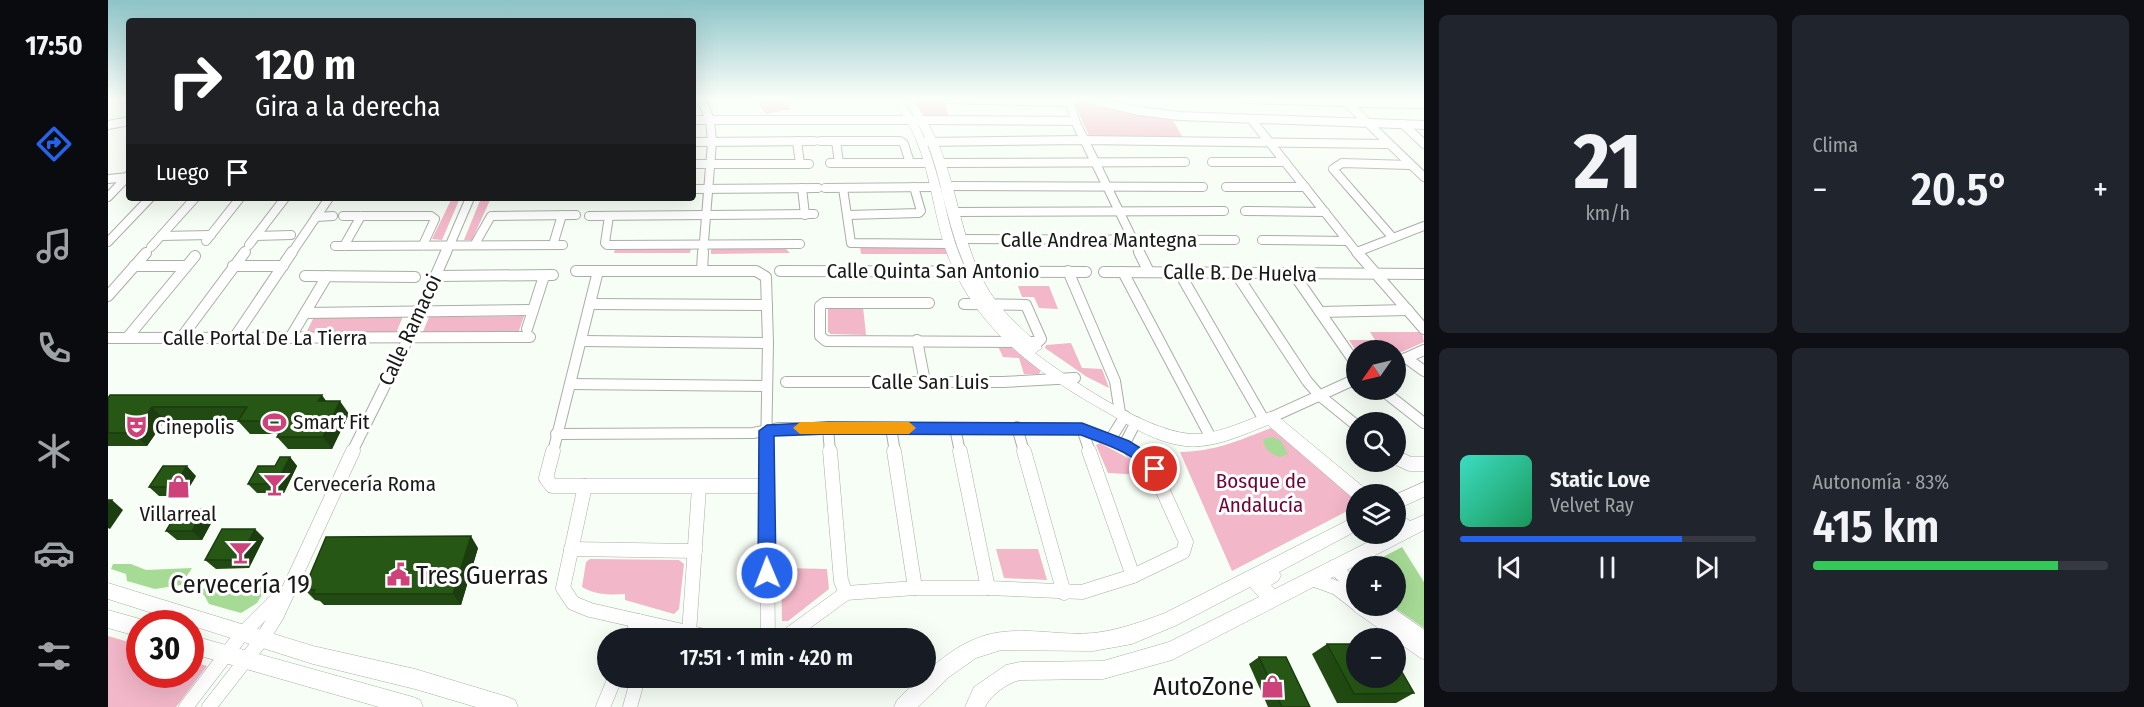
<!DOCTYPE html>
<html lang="es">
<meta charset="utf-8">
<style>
:root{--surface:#171b24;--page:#20242c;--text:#f1f3f6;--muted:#9ea1a6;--line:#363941;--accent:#2563eb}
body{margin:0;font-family:"Fira Sans Condensed",sans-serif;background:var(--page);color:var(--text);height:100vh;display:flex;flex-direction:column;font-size:22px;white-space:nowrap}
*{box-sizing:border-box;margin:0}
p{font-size:20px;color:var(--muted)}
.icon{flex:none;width:33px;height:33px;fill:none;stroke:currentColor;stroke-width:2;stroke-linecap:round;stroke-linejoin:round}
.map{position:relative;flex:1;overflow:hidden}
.details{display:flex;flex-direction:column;gap:15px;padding:15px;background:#0d0f14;width:720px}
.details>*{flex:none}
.banner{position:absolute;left:18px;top:18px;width:570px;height:183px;border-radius:6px;box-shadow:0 6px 24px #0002;background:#202124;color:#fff;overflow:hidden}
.needle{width:39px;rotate:236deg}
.controls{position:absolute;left:1238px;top:340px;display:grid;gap:12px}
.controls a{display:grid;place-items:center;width:60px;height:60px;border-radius:50%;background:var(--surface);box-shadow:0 6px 24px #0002;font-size:30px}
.speed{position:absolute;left:18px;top:610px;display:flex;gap:12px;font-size:30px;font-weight:700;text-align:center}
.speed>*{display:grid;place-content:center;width:78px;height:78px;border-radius:50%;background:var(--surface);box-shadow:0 6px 24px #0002;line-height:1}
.speed .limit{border:9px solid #d22;background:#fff;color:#111}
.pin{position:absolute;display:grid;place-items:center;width:51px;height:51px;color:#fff;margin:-26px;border:3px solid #fff;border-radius:50%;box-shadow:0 2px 6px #0007}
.me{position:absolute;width:66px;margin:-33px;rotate:359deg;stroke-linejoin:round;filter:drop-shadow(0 0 4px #0008)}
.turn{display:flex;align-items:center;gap:21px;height:126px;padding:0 30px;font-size:27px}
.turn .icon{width:78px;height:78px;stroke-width:2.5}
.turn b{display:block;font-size:42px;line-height:51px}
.then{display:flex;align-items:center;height:57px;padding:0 30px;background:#0003;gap:12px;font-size:22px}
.big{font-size:45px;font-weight:600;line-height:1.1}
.details .widget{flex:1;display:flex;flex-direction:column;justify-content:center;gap:9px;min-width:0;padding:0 21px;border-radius:9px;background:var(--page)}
.details .dial{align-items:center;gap:0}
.dial b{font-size:78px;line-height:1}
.song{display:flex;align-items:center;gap:18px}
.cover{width:72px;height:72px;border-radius:9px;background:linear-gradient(135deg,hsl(170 70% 55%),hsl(150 70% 35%))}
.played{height:6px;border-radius:3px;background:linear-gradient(90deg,var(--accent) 75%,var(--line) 75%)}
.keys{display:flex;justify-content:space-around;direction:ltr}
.heat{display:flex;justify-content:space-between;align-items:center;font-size:33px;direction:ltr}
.charge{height:9px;border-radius:4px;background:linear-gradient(90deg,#34c759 83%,var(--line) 0)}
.details .tiles{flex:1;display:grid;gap:15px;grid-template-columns:repeat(2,1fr)}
.trip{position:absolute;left:489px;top:628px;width:339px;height:60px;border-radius:30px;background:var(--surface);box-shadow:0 6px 24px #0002;font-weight:600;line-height:60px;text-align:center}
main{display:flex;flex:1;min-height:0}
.tabs{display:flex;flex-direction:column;width:108px;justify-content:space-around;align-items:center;background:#090b0e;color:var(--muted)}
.tabs .icon{width:42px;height:42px}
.tabs .on{color:var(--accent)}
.tabs b{font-size:27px;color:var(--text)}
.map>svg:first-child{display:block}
</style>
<main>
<nav class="tabs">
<b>17:50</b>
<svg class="icon on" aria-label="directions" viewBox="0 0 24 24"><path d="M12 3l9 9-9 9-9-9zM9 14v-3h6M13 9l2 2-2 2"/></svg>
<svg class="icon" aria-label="music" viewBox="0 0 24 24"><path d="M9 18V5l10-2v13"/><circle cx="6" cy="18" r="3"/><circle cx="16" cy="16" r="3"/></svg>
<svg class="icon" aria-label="phone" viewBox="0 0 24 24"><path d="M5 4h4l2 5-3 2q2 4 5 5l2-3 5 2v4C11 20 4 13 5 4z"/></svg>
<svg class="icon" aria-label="climate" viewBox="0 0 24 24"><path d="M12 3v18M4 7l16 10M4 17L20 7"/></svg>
<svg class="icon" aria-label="car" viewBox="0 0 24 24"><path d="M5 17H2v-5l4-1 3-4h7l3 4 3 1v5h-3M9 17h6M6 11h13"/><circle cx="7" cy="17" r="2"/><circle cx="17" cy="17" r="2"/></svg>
<svg class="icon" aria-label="filters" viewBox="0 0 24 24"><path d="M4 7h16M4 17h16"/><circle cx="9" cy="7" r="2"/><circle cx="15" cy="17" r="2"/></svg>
</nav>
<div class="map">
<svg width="1316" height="707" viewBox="0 0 1316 707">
<rect width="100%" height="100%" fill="#f7fef5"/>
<g fill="#f2b7c8">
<path d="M674,99l9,10 -25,5 -11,-14z"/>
<path d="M802,99h34l5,19 -24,-1z"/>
<path d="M972,99l48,12 43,6 12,21h-93l-17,-38z"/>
<path d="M344,198h8l-18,42 -10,-1z"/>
<path d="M373,198h10l-19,42h-8z"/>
<path d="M838,245l2,9h-87l-1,-8z"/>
<path d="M583,248l-1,5h-76l1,-4z"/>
<path d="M603,248h74l5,5 -79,1z"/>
<path d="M910,286h31l9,23 -19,-1 -5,-11h-12z"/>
<path d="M720,306l35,1 3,28 -35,-1 -3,-2z"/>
<path d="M296,314l-8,19h-90l8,-16z"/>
<path d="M416,316l-6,18h-96l7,-17z"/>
<path d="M1262,332h52l2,10 -29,13v-4h-39l-7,-11h26z"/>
<path d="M963,343l11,25 20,1 7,19 -22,-11 -42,-29 1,-3z"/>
<path d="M889,344h12l32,26 -2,4h-15l-5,-16 -16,-1z"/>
<path d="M1163,428l85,72 -1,7 -123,64 -52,-119c37,-1 57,-11 91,-24z"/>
<path d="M992,443l41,22 3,10 -36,-2 -12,-28z"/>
<path d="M888,549h42l9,31 -43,-2z"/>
<path d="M482,559l89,1 5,4 -5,45 -5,5 -49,-14v-6c-15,1 -29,1 -43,-7l4,-25z"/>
<path d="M673,568l46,1 2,20 -41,32h-6z"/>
<path d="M0,636l31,9 1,30h50l1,-14 16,5 -31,41h-68z"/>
</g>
<g fill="#a6db96">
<path d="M1165,437l8,4 7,13 -8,3c-10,-3 -16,-8 -17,-18z"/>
<path d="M1294,547l22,35v46l-32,-22h3v-39h-31z"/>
<path d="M5,564h18l15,6 46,-2 -11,17 -26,4 -28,-8 -1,-7 -15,-5z"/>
<path d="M159,587l-10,16 -16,10 -32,-9 -5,-9 -12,-2 3,-4z"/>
</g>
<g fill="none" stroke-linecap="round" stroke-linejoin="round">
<defs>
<g id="minor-far2">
<path d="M593,99l9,21 2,22 -9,112"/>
<path d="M838,99l122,3"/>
<path d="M961,99l6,22 65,133"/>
<path d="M982,99l49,12 40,5 245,9"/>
<path d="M1137,99l101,3"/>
<path d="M1235,99l81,78"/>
<path d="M1247,103l69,1"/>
<path d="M1143,119l107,135"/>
<path d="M585,120h219"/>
<path d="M816,120l151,1"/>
<path d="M1295,124l21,20"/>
<path d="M0,125l21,-4"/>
<path d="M689,141l3,23"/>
<path d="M712,141h80l4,3 6,19"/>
<path d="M728,141l3,22"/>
<path d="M585,142l121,-1"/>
<path d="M817,142l159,-2 303,4"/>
<path d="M1104,162h73"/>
<path d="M722,163h98"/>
<path d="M832,163l245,-1"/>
<path d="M585,164h116"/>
<path d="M0,179l21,-2"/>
<path d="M838,186l257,1"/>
<path d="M1118,187h79"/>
<path d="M694,188l3,27"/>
<path d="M717,188l109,-1"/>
<path d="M735,188l8,55 100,1"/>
<path d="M585,189l125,-1"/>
<path d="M0,197l21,-22"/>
<path d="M1137,211l80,1"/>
<path d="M846,212l270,-1"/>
<path d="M740,215l71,-2 2,-2 -7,-24"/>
<path d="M235,216h88l4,3 -12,26"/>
<path d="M481,216l225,-2"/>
<path d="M501,216l-4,27 2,2 193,-1"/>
<path d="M208,217l17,-1"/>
<path d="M53,236l50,-1"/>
<path d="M148,236l35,-1"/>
<path d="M1285,238l-60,-69 9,-6 68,2"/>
<path d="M854,239l273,1"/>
<path d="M1154,240l85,1"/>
<path d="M98,241l34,-43"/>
<path d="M0,242l42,-44"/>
<path d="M367,244l16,-28 85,-1"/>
<path d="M141,245l36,-47"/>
<path d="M445,245l9,-30"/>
<path d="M227,246l228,-1"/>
<path d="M236,246l17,-30"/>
<path d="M43,247l44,-49"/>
<path d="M1249,252l67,-26"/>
<path d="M183,254l38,-56"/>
<path d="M338,254l24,-56"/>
</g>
<g id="minor-far1">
<path d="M1031,252l10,20"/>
<path d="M1249,252l67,77"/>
<path d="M26,266h52"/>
<path d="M125,266h50"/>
<path d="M468,271h180l10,6 2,66 -2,109"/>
<path d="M594,271l1,-19"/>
<path d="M672,271l306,1"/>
<path d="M960,271l47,110 5,32"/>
<path d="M996,272l320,2"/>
<path d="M1015,272l88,166"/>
<path d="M1071,272l85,148"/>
<path d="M1127,272l72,109 12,14 37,30"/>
<path d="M1185,273l63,91"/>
<path d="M197,276l110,1"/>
<path d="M328,276l117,-1"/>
<path d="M0,296l38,-43"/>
<path d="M821,303h-105l-4,3v30l6,5 212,1 3,-3 -15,-34 -62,-1"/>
<path d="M482,304l177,1"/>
<path d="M1212,312l88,-2"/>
<path d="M197,313l228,-3"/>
<path d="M419,329l17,-53"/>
<path d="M0,338l422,-1"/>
<path d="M19,338l68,-82"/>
<path d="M73,338l64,-86"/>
<path d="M126,338l58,-86"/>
<path d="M182,338l37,-62"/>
<path d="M809,340l8,42"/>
<path d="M474,341l186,2"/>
<path d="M1298,358l18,13"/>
<path d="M1287,363l29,-13"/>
<path d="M678,382h217l72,-4"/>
<path d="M462,384l196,2"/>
<path d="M1274,390l42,33"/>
<path d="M1162,418l86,-39"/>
<path d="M909,427l7,25"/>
<path d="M720,428l2,24"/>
<path d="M783,428l4,24"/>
<path d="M847,428l5,24"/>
<path d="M974,429l8,23"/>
<path d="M448,434l197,-1 26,-5 303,1 42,16 11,7"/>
<path d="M1002,440l15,-24"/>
<path d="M1016,445l12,-23"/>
<path d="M244,452l56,-113 38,-87"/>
<path d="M445,452l45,-181"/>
</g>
<g id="minor">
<path d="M445,451l-7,27 6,8h213"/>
<path d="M658,451l2,188"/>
<path d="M722,451l11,130 5,12"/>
<path d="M916,451l40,142"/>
<path d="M981,451l44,125"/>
<path d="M1287,457l15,7h14"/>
<path d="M477,486l-22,102 10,15 17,7 128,29"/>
<path d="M463,549l124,2"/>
<path d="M1226,567l22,21"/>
<path d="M1204,579l25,9 19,15"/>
<path d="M807,588h73l-28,-137"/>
<path d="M880,588l94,4 51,-16 50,-24 3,-10 -36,-80 -18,-11"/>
<path d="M1251,606l65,46"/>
<path d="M1270,606l46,32"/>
<path d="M581,633l10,-145"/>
<path d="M522,639l8,-18"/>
<path d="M675,639l63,-46 69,-5 -21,-137"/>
<path d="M78,707l56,-73 41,-41"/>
<path d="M101,707l54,-69 14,-23 76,-164"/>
<path d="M495,707l12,-29"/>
<path d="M522,707l8,-29"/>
</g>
<g id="major">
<path d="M782,99h10c10,12 19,24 25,39 20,44 20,95 44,137 -27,-57 -27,-116 -63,-172l2,-2h6c13,19 24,39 31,61 14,40 19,84 40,122 13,24 34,43 55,61l2,3 -7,5c36,27 119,84 164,81 25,-2 47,-14 71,-22l5,2 92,76 2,5h-13l-1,5 -87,-75c-26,10 -54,24 -83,21 -27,-3 -52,-18 -75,-32 -63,-35 -123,-75 -155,-142 -21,-42 -21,-92 -40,-135 -6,-14 -15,-26 -25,-38z"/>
<path d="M1316,482v15l-29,13v-15z"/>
<path d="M1287,511l15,10 14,-6v15l-252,130 -69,19 -83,1c-13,3 -29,15 -35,27h-20l9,-20 32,-22 14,-3 83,-1 66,-19 90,-45 -9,-10 -73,38 -45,19 -39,7 -92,-1 -25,8 -27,19 -31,30h-24l3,-7 23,-22h6v-5c20,-20 47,-38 76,-41 30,-4 62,4 92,1 25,-3 47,-11 71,-20l191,-97v15l-77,41 2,3 -3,6 -7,4 4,4 109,-55h11z"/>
<path d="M0,583l205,63 102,23 93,28 7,3 3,7h-42l-61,-18 -102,-25 -205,-65z"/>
<path d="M0,610l32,9 7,5h-7v13l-32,-9z"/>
<path d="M82,635l223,62 7,3 3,7h-44l-189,-54z"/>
</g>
</defs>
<use href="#minor-far2" stroke="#a8afa7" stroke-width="10"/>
<use href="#minor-far1" stroke="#a8afa7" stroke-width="12"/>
<use href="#minor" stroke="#a8afa7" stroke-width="15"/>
<use href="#major" stroke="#a8afa7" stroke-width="1"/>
<use href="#minor-far2" stroke="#fff" stroke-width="8"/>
<use href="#minor-far1" stroke="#fff" stroke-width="10"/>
<use href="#minor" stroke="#fff" stroke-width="14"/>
<use href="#major" fill="#fff" fill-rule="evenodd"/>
</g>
<g fill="#214b12">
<path d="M0,398l218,3 23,13 -17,35h-44l-11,-12 2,-3h-29l-12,-13 1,-1h-74l-18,26h-39z"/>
<path d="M182,457l7,9 -13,27h-27l-9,-9z"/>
<path d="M88,476l-12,20h-25l-10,-9z"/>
<path d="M106,518l-12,22h-25l-11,-9z"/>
<path d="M156,538l-15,30 -33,1 -11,-9z"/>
<path d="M370,548l-17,57h-137l-4,-4 -5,-1 -11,-11z"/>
<path d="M1219,644l87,49 -18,10h-59l-25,-49z"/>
<path d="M1151,657l51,50h-42l-19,-43z"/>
</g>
<g fill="#1b3d0f">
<path d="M214,395l9,13 -13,-7z"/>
<path d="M232,401l9,13 -17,35 -9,-12z"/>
<path d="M44,407l13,13 -18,26 -14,-13z"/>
<path d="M182,457l7,9 -13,27 -8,-9z"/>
<path d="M79,466l9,10 -12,20 -10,-9z"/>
<path d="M4,500l11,10 -13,19 -2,-1v-22z"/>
<path d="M96,509l10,9 -12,22 -10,-9z"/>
<path d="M147,529l9,9 -15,30 -10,-8z"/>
<path d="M363,536l7,12 -17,57 -8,-11z"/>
</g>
<g fill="#265715" stroke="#1b3d0f" stroke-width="1.5">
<path d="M2,395h212l-4,6h22l-17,36h-46l9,-16h-48l9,-14h-95l-19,26h-25v-35z"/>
<path d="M172,457h10l-14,27h-28l10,-18h17z"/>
<path d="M55,466h24l-13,21h-25z"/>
<path d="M0,500h4l-4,6z"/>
<path d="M71,509h25l-12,22h-26z"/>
<path d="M114,529h33l-16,31h-34z"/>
<path d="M363,536l-18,58h-140l2,-4 -11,-1 22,-52z"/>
<path d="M1219,644h29v34h39v-13l4,2 15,26 -60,1z"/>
<path d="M1151,657h27l24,50h-28z"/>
</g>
<linearGradient id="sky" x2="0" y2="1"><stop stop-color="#8dc4c7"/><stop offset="0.5" stop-color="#fbfffa"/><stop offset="1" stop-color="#fbfffa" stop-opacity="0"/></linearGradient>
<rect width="1316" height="198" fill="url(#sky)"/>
<path fill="#2563eb" stroke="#184099" stroke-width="1.5" d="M720,422l254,1 47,18 27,17 7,11 -2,5h-11c-16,-22 -46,-30 -69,-39l-253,-1 -54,2 2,137 -3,6 -6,3 -6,-3 -3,-6 1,-142 8,-6z"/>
<path fill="#f59e0b" d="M692,422h109l7,6 -7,6h-109l-7,-6z"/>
<defs>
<symbol id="stadium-bare" viewBox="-9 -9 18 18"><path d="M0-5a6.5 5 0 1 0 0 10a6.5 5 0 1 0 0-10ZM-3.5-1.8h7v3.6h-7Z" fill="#cc4279" stroke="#fff" stroke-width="2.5" paint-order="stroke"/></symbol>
<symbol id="theatre-bare" viewBox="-9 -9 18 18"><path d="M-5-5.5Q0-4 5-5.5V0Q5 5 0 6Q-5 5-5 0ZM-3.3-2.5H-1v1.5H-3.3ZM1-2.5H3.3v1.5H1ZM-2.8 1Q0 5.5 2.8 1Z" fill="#cc4279" stroke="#fff" stroke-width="2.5" paint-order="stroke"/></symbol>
<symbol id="bar-bare" viewBox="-9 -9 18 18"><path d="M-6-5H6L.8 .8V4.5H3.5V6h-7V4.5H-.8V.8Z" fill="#cc4279" stroke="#fff" stroke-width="2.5" paint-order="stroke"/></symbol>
<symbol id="shop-bare" viewBox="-9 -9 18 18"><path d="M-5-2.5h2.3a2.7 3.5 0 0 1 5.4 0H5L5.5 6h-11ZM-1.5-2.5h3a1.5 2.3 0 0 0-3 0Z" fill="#cc4279" stroke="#fff" stroke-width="2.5" paint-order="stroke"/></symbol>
<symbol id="civic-bare" viewBox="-9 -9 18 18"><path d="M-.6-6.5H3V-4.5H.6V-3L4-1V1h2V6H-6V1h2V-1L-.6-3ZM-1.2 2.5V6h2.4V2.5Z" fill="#cc4279" stroke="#fff" stroke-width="2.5" paint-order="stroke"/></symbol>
</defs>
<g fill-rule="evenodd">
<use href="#stadium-bare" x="150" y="406" width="33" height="33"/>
<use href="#theatre-bare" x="12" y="410" width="33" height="33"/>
<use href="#bar-bare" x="150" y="468" width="33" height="33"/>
<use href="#shop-bare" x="54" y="470" width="33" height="33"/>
<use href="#bar-bare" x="116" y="536" width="33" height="33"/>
<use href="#civic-bare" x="274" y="558" width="33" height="33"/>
<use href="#shop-bare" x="1148" y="670" width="33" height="33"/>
</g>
<g text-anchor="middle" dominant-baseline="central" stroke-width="6" stroke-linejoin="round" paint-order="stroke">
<g font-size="21" fill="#181a17" stroke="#fff">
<text x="991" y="240">Calle Andrea Mantegna</text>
<text x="825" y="271">Calle Quinta San Antonio</text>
<text transform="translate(1132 273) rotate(1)">Calle B. De Huelva</text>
<text transform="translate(302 330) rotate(-65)">Calle Ramacoi</text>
<text x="157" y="338">Calle Portal De La Tierra</text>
<text x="822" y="382">Calle San Luis</text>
</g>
<g font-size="21" fill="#181a17" stroke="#fff" text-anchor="start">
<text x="185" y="422">Smart Fit</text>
<text x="47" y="427">Cinepolis</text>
<text x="185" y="484">Cervecería Roma</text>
<text x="70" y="514" text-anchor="middle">Villarreal</text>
</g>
<g font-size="21" fill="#6e0438" stroke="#fff">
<text x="1153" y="481">Bosque de<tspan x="1153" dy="24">Andalucía</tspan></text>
</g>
<g font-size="26" fill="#181a17" stroke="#fff" text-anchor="start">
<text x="308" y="575">Tres Guerras</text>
<text x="132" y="584" text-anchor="middle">Cervecería 19</text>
<text x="1146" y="686" text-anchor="end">AutoZone</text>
</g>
</g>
</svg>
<div class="controls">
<a><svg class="needle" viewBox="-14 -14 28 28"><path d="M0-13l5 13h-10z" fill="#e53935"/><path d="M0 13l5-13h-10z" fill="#9ea1a6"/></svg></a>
<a><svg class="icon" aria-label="search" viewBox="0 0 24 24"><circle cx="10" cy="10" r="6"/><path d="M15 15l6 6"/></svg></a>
<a><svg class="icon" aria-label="layers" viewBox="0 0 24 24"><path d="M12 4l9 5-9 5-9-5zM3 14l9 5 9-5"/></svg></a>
<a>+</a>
<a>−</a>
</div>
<div class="speed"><div class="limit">30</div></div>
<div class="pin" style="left:1047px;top:469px;background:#d93025"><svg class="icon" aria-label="arrive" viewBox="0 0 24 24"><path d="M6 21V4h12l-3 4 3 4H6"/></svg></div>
<svg class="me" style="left:659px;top:573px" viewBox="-20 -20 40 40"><circle r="17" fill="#2563eb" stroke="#fff" stroke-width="3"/><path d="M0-11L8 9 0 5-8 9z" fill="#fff"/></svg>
<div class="trip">17:51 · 1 min · 420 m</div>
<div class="banner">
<div class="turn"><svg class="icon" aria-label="right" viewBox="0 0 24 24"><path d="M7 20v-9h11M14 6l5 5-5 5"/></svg><div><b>120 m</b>Gira a la derecha</div></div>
<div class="then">Luego<svg class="icon" aria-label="arrive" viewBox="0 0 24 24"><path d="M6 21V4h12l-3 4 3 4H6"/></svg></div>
</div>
</div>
<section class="details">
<div class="tiles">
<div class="widget dial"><b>21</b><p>km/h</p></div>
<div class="widget"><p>Clima</p>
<div class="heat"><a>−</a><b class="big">20.5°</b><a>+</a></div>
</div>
<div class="widget">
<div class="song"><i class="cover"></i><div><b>Static Love</b><p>Velvet Ray</p></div></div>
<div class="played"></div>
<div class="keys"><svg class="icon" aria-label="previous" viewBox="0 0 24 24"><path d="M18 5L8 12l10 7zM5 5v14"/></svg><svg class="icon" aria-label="pause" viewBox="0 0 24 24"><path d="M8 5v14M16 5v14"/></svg><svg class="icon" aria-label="next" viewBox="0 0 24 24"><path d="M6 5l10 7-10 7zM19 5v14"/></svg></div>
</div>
<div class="widget"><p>Autonomía · 83%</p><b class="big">415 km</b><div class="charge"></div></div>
</div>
</section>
</main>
